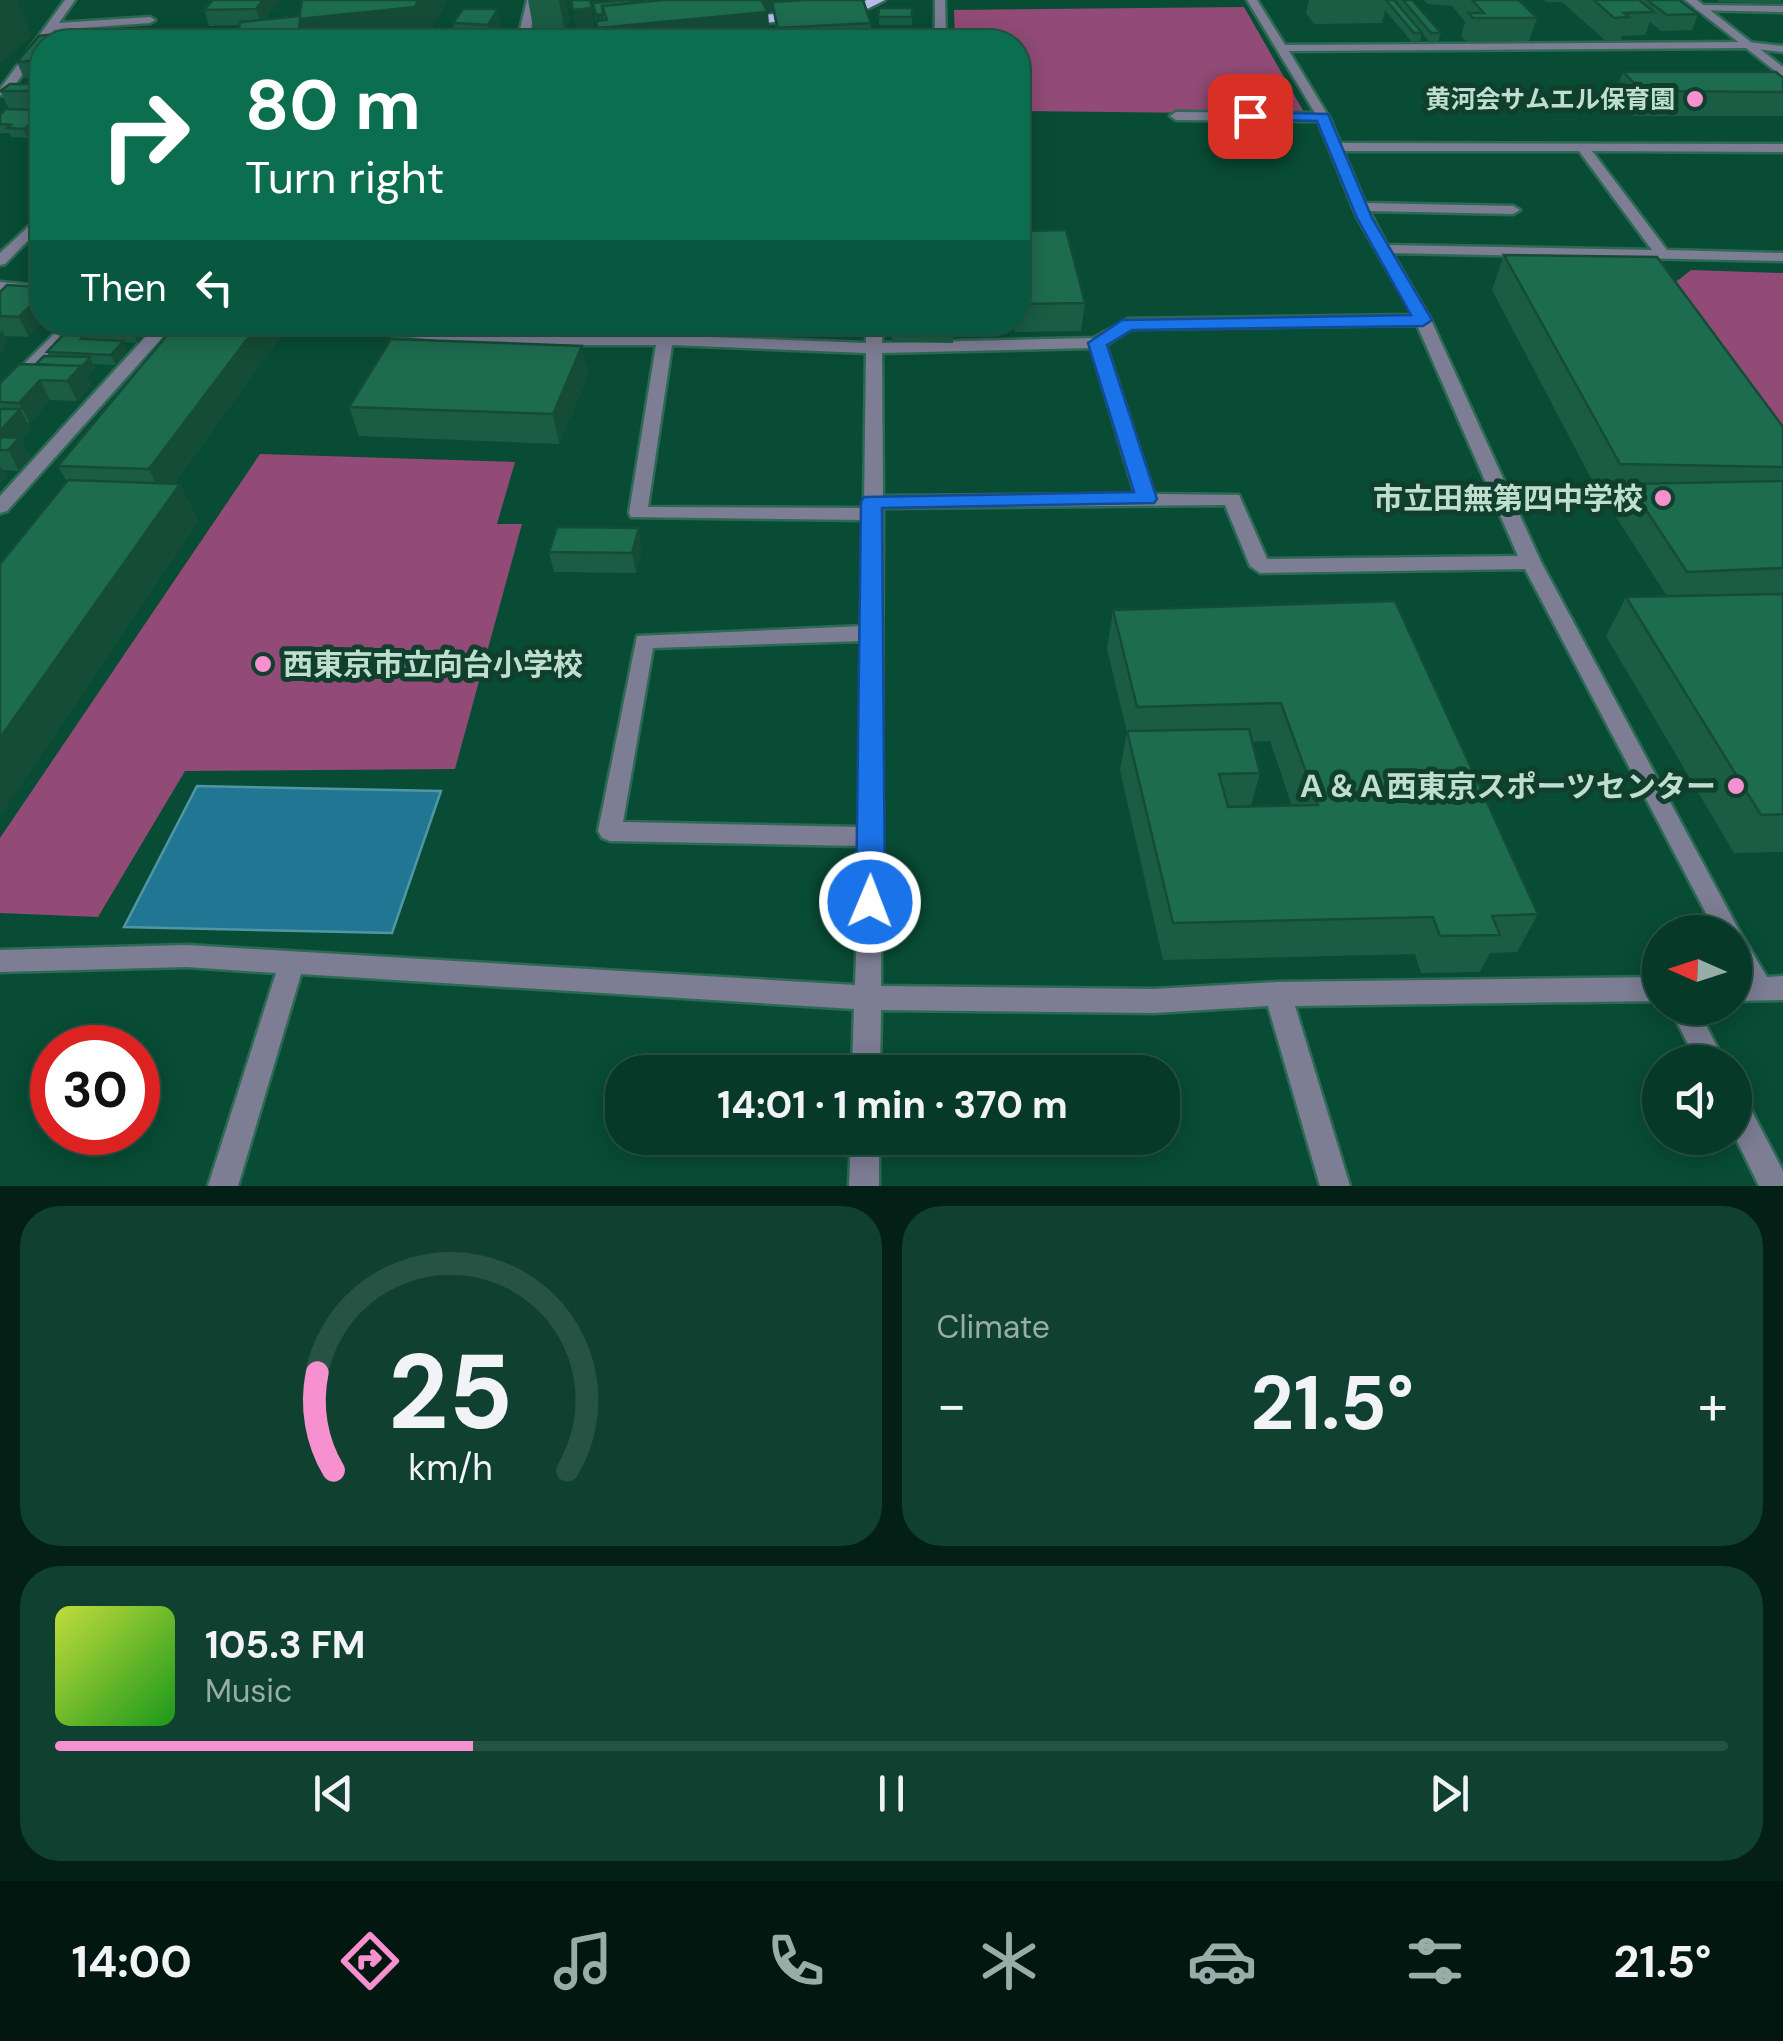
<!DOCTYPE html>
<meta charset="utf-8">
<style>
:root{--surface:#063928;--page:#0f4030;--text:#f1f3f6;--muted:#98aca8;--line:#275345;--accent:#f790ce}
body{margin:0;font-family:"DM Sans","Noto Sans JP",sans-serif;background:var(--page);color:var(--text);height:100vh;display:flex;flex-direction:column;font-size:38px;white-space:nowrap}
*{box-sizing:border-box;margin:0}
p{font-size:32px;color:var(--muted)}
.icon{flex:none;width:55px;height:55px;fill:none;stroke:currentColor;stroke-width:2;stroke-linecap:round;stroke-linejoin:round}
.map{position:relative;height:1186px;overflow:hidden}
.panel{display:flex;flex-direction:column;gap:20px;padding:20px;background:#031f16;flex:1}
.panel>*{flex:none}
.top-card{position:absolute;left:30px;top:30px;width:1000px;height:305px;border-radius:40px;box-shadow:0 5px 25px #0003,0 0 0 2px var(--line);background:#0b6e4f;color:#fff;overflow:hidden}
.needle{width:65px;rotate:273deg}
.fabs{position:absolute;left:1642px;top:915px;display:grid;gap:20px}
.fabs a{display:grid;place-items:center;width:110px;height:110px;border-radius:50%;background:var(--surface);box-shadow:0 5px 25px #0003,0 0 0 2px var(--line);font-size:50px}
.speed{position:absolute;left:30px;top:1025px;display:flex;gap:20px;font-size:50px;font-weight:700;text-align:center}
.speed>*{display:grid;place-content:center;width:130px;height:130px;border-radius:50%;background:var(--surface);box-shadow:0 5px 25px #0003,0 0 0 2px var(--line);line-height:1}
.speed .limit{border:15px solid #d22;background:#fff;color:#111}
.pin{position:absolute;display:grid;place-items:center;width:85px;height:85px;color:#fff;margin:-42px;border-radius:20px;box-shadow:0 5px 15px #0006}
.me{position:absolute;width:110px;margin:-55px;rotate:1deg;stroke-linejoin:round;filter:drop-shadow(0 0 8px #0008)}
.turn{display:flex;align-items:center;gap:35px;height:210px;padding:0 50px;font-size:45px}
.turn .icon{width:130px;height:130px;stroke-width:2.5}
.turn b{display:block;font-size:70px;line-height:85px}
.then{display:flex;align-items:center;height:95px;padding:0 50px;background:#0003;gap:20px;font-size:38px}
.big{font-size:75px;font-weight:700;line-height:1.1}
.panel .tile{flex:1;display:flex;flex-direction:column;justify-content:center;gap:15px;min-width:0;padding:0 35px;border-radius:40px;background:var(--page)}
.panel .dial{align-items:center;gap:0}
.dial svg{height:260px;overflow:visible;fill:none;stroke:var(--line);stroke-width:7;stroke-linecap:round;text-anchor:middle}
.dial text{fill:var(--text);stroke:none}
.song{display:flex;align-items:center;gap:30px}
.cover{width:120px;height:120px;border-radius:15px;background:linear-gradient(135deg,hsl(70 70% 55%),hsl(120 70% 35%))}
.played{height:10px;border-radius:5px;background:linear-gradient(90deg,var(--accent) 25%,var(--line) 25%)}
.keys{display:flex;justify-content:space-around;direction:ltr}
.heat{display:flex;justify-content:space-between;align-items:center;font-size:55px;direction:ltr}
.panel .tiles{flex:1;display:grid;gap:20px;grid-template-columns:1fr 1fr}
.tile:last-child{grid-column:span 2}
.trip{position:absolute;left:605px;top:1055px;width:575px;height:100px;border-radius:40px;background:var(--surface);box-shadow:0 5px 25px #0003,0 0 0 2px var(--line);font-weight:700;line-height:100px;text-align:center}
.tab-bar{display:flex;height:160px;justify-content:space-around;align-items:center;background:#021710;color:var(--muted)}
.tab-bar .icon{width:70px;height:70px}
.tab-bar .on{color:var(--accent)}
.tab-bar b{font-size:45px;color:var(--text)}
.map>svg:first-child{display:block}
</style>
<div class="map">
<svg width="1783" height="1186" viewBox="0 0 1783 1186">
<rect width="100%" height="100%" fill="#084c35"/>
<g fill="#914b76">
<path d="M1244,7l61,107 -287,-3v-69h-63l-1,-32z"/>
<path d="M1691,270l92,3v168l-111,-156z"/>
<path d="M260,454l255,8 -18,62h25l-67,245 -270,2 -87,146 -98,-4v-75z"/>
</g>
<path fill="#217793" stroke="#5196a5" stroke-width="2.5" d="M197,786l244,5 -49,142 -268,-6z"/>
<g fill="none" stroke-linecap="round" stroke-linejoin="round">
<defs>
<g id="minor">
<path d="M65,0h10l-16,23 91,-6 5,3 -5,3 -96,7 -46,65h-8v-6z"/>
<path d="M527,0h10l-9,42h-11z"/>
<path d="M935,0h10l1,42h-11z"/>
<path d="M1247,0h10l28,45 463,-3 35,4v6l-36,-4 -458,3 40,66 11,26 443,1v8l-191,-1 75,99 116,3v8l-391,-8 39,67 110,242 200,372 26,43 16,-1v24l-48,1v-24h5l-5,-9v-36h-19l-191,-363 -265,4 -10,-7 -25,-61 -342,3 -2,478 273,3 124,-7 382,-5v24l-365,5 55,180h-30l-52,-180 -114,7 -273,-3 -1,62h-28l2,-63 -553,-35 -63,212h-30l68,-213 -89,-6 -187,5v-22l187,-5 668,40 5,-139 -250,-5 -8,-3 -4,-7 39,-195 226,-10 1,-106 -233,-3 -2,-4 27,-168h-176l-160,-18 -8,-5h55l113,13 124,-2 262,10v-21h16v21l212,-5 34,-19 285,-4 -56,-98 -39,-96 -142,-1 -6,-4 6,-4 139,1zM1343,151h236l73,99 -265,-5 -18,-34 144,3 7,-4 -7,-4 -148,-3zM1417,325l101,231 -251,3 -28,-64 -85,-1 -48,-149 25,-16zM672,345l194,8 -2,155 -216,-1zM1091,348l44,146 -252,2 -1,-143zM862,641l-2,186 -237,-5 30,-174z"/>
<path d="M1700,5l83,1v6l-87,-2 -1,-2z"/>
<path d="M267,32v4l-4,1 -68,4 -6,-3 6,-3z"/>
<path d="M42,214v12l-37,38 -5,1v-12z"/>
<path d="M0,282l42,4v8l-42,-2z"/>
<path d="M66,322h17l-77,80 -6,1v-15z"/>
<path d="M159,322h17l-169,189 -7,2v-17z"/>
<path d="M1670,1008h27l28,54h-28z"/>
<path d="M1735,1094l10,4 38,73v15h-24l-24,-49z"/>
<path d="M851,1138h28v48h-30z"/>
</g>
<path id="tertiary" d="M1685,0h12l86,67v10z"/>
<g id="primary">
<path d="M867,0h18l-26,13 -123,13 -7,-4 7,-4 120,-13z"/>
<path d="M632,28l5,1v6l-71,7h-45l7,-4z"/>
</g>
</defs>
<use href="#minor" stroke="#2d6954" stroke-width="5"/>
<use href="#tertiary" stroke="#2d6954" stroke-width="5"/>
<use href="#primary" stroke="#2d6954" stroke-width="5"/>
<use href="#minor" fill="#7d7e94" fill-rule="evenodd"/>
<use href="#tertiary" fill="#7d7e94" fill-rule="evenodd"/>
<use href="#primary" fill="#b9bae8" fill-rule="evenodd"/>
</g>
<g fill="#1a5d44" fill-rule="evenodd">
<path d="M280,0l-15,19 35,-3 2,-16h145l-22,42h-187l1,-17 -30,1 -5,-16z"/>
<path d="M528,0h38l3,21 -4,13h-9l1,8 -23,-10z"/>
<path d="M643,0h130v2l98,21v19h-93l-5,-30 -5,1 2,29h-171l-6,-39h46l4,-1z"/>
<path d="M1309,0h85l2,2 1,-2h15l29,33 -3,8h-9l-7,-8 -2,8h-9l-26,-31 -3,13 -68,1 -8,-11z"/>
<path d="M1424,0h95l18,18 -8,23h-63l-5,-5 4,-14 -13,-16 -25,-2z"/>
<path d="M1544,0h135l19,14 -6,16 -31,1 -11,-9 -5,13 -23,1 -2,5h-14l-44,-39h-16z"/>
<path d="M1717,0h65l-2,4 -61,-2z"/>
<rect x="879" y="8" width="33" height="17"/>
<path d="M453,23l48,2 -10,16 -34,-2z"/>
<path d="M92,30l5,12h-55v35l-18,1 -7,-16 22,-26z"/>
<path d="M1623,72l160,6v38h-150l-19,-20z"/>
<path d="M42,84v35l-3,3 2,4 -13,12 -17,-1 -2,-4h-9v-18l9,-6 -9,-18z"/>
<path d="M1018,231l67,72 -4,28 -66,1 -2,-10h5z"/>
<path d="M1504,255l279,172v425l-49,1 -128,-217 20,-39 41,-1 -53,-82 6,-12 -17,-1 -111,-211z"/>
<path d="M7,285l22,52 -24,-1 2,4 -4,5 2,4 -5,5v-62z"/>
<path d="M892,322h62l-1,21 -61,-1z"/>
<path d="M128,327l15,10 -5,6 -15,-1 4,9 -11,14 -23,-1 2,3 -8,10 4,8 -14,16 -27,-1 -20,23h-2l3,6 -10,12 9,17 -11,13 -16,-1 4,6 -7,7v-100l49,-27 -2,-4 33,-18 -3,-5z"/>
<path d="M285,330l-111,154h6l18,38 -198,293v-251l67,-82 -9,-16z"/>
<path d="M588,375l-29,69 -200,-8 -10,-29z"/>
<path d="M642,549l-6,24 -82,-1 -5,-20z"/>
<path d="M1395,601l143,313 -21,38 -27,1 -10,19 -59,1 -6,-19 -252,6 -43,-190 7,-38 -20,-83 6,-39zM1270,741l22,65h-41l9,-33 -8,-31z"/>
</g>
<g fill="#154c37">
<path d="M0,0h17l16,36 -33,27z"/>
<path d="M263,0h17l-19,24 -5,-15z"/>
<path d="M418,0h29l-22,42h-187l-1,-2 63,-24z"/>
<path d="M559,0h7l3,21 -4,13z"/>
<path d="M745,0h28v12l-5,1 2,29h-170l-4,-27 7,-1 2,13z"/>
<path d="M592,8l3,23 -18,2 -4,-23z"/>
<path d="M498,9l3,16 -10,16 -3,-16z"/>
<path d="M92,30l5,12h-7l-3,-6z"/>
<path d="M39,110l3,8 -3,4 2,4 -13,12 -4,-9 6,-12z"/>
<path d="M42,294l1,28 -14,15 -10,-20z"/>
<path d="M119,322h13l-9,10 -7,-5z"/>
<path d="M260,322h23l2,8 -122,169 -14,-30z"/>
<path d="M138,327l5,10 -5,6 -5,-10z"/>
<path d="M2,330l5,10 -4,5 2,4 -5,5v-21z"/>
<path d="M123,341l4,10 -11,14 -5,-10z"/>
<path d="M582,346l6,29 -29,69 -6,-30z"/>
<path d="M90,357l5,10 -8,10 4,8 -14,16 -10,-20z"/>
<path d="M40,380l10,20 -20,23 -11,-20z"/>
<path d="M20,409l11,20 -10,12 9,17 -11,13 -11,-21 -8,-4v-15z"/>
<path d="M0,466l7,10 -7,7z"/>
<path d="M180,484l18,38 -198,293v-77z"/>
<path d="M639,528l3,21 -6,24 -4,-20z"/>
</g>
<g fill="#1e6c4f" stroke="#154c37" stroke-width="2.5">
<path d="M213,0h50l-7,9 -52,1z"/>
<path d="M302,0h116l-3,7 -116,12z"/>
<path d="M571,0h19l2,8 -19,2z"/>
<path d="M627,0h11l1,2 -37,4 1,8 -7,1 -3,-12z"/>
<path d="M662,0h99l7,12 -170,16 -2,-7 11,-1 -5,-14z"/>
<path d="M804,0h59l8,23 -93,5 -6,-26z"/>
<path d="M1386,0h8l28,33h-8z"/>
<path d="M1403,0h9l29,33h-10z"/>
<path d="M1472,0h47l18,18h-64l-5,-5h16z"/>
<path d="M1594,0h45l15,12 -30,1 5,4 -15,1z"/>
<path d="M1647,0h32l19,14 -31,1z"/>
<path d="M879,8h33v9h-34z"/>
<path d="M463,9h35l-10,16 -35,-2z"/>
<path d="M300,16l-1,18 -62,6 3,-18z"/>
<path d="M593,29l1,5h-3l1,8h-30v-5h5l-1,-6z"/>
<path d="M92,30l-5,6 -13,1 -4,5h-28v18l-25,2 22,-26z"/>
<path d="M555,30l-2,12h-25l2,-9z"/>
<path d="M388,37l-5,5h-60l2,-1z"/>
<path d="M1623,72h153l7,6v14l-141,-1z"/>
<path d="M10,84h32v7h-42z"/>
<path d="M6,109l33,1 -9,7 7,1 -13,11 -17,-1 4,-3 -11,-1v-9z"/>
<path d="M1066,230l19,73 -67,1v-73z"/>
<path d="M1504,255l153,2 126,170v40l-163,-3z"/>
<path d="M7,285l35,2v7l-23,23 -19,-1v-24z"/>
<path d="M83,322h36l-3,5h22l-5,6 -56,-4z"/>
<path d="M178,322h82l-111,147 -91,-3z"/>
<path d="M64,334h22l-5,5 42,2 -12,14 -64,-3z"/>
<path d="M391,339l191,7 -29,68 -204,-7z"/>
<path d="M44,356l46,1 -8,10 -46,-3z"/>
<path d="M19,364l62,2 -14,15 -27,-1 -21,23 -19,-1v-19z"/>
<path d="M0,409h20l-20,22z"/>
<path d="M0,437l19,1 -11,12h-8z"/>
<path d="M68,480l112,4 -180,254v-174z"/>
<path d="M1783,481v87l-96,4 -58,-88z"/>
<path d="M557,527l82,1 -7,25 -83,-1z"/>
<path d="M1783,594v220l-22,1 -135,-218z"/>
<path d="M1395,601l143,313 -46,2 8,19 -60,1 -7,-19 -260,6 -46,-192 122,-2 11,44 -41,1 9,33 90,-2 -37,-102 -144,4 -24,-97z"/>
</g>
<path fill="#1a73e8" stroke="#114b97" stroke-width="2.5" d="M1250,112l78,2 44,104 60,102 -9,6 -291,4 -25,15 50,154 -3,4 -272,5 3,394 -4,8 -11,4 -10,-4 -4,-8 5,-400 3,-5 270,-5 -46,-149 34,-23 289,-5 -54,-97 -40,-97 -72,-2v-5z"/>
<g fill="#f790ce" stroke="#103f2d" stroke-width="4">
<circle cx="1695" cy="99" r="10"/>
<circle cx="1663" cy="498" r="10"/>
<circle cx="263" cy="664" r="10"/>
<circle cx="1736" cy="786" r="10"/>
</g>
<g text-anchor="middle" dominant-baseline="central" stroke-width="10" stroke-linejoin="round" paint-order="stroke">
<g font-size="25" font-weight="bold" fill="#c0decf" stroke="#103f2d" text-anchor="end">
<text x="1675" y="99">黄河会サムエル保育園</text>
</g>
<g font-size="30" font-weight="bold" fill="#c0decf" stroke="#103f2d" text-anchor="end">
<text x="1643" y="498">市立田無第四中学校</text>
<text x="283" y="664" text-anchor="start">西東京市立向台小学校</text>
<text x="1716" y="786">Ａ＆Ａ西東京スポーツセンター</text>
</g>
</g>
</svg>
<div class="fabs">
<a><svg class="needle" viewBox="-14 -14 28 28"><path d="M0-13l5 13h-10z" fill="#e53935"/><path d="M0 13l5-13h-10z" fill="#98aca8"/></svg></a>
<a><svg class="icon" aria-label="sound" viewBox="0 0 24 24"><path d="M4 9h4l5-4v14l-5-4H4zM17 9q2 3 0 6"/></svg></a>
</div>
<div class="speed"><div class="limit">30</div></div>
<div class="pin" style="left:1250px;top:116px;background:#d93025"><svg class="icon" aria-label="arrive" viewBox="0 0 24 24"><path d="M6 21V4h12l-3 4 3 4H6"/></svg></div>
<svg class="me" style="left:870px;top:902px" viewBox="-20 -20 40 40"><circle r="17" fill="#1a73e8" stroke="#fff" stroke-width="3"/><path d="M0-11L8 9 0 5-8 9z" fill="#fff"/></svg>
<div class="trip">14:01 · 1 min · 370 m</div>
<div class="top-card">
<div class="turn"><svg class="icon" aria-label="right" viewBox="0 0 24 24"><path d="M7 20v-9h11M14 6l5 5-5 5"/></svg><div><b>80 m</b>Turn right</div></div>
<div class="then">Then<svg class="icon" aria-label="left" viewBox="0 0 24 24"><path d="M17 20v-9H6M10 6l-5 5 5 5"/></svg></div>
</div>
</div>
<section class="panel">
<div class="tiles">
<div class="tile dial"><svg viewBox="0 0 100 80">
<path d="M14 69A42 42 0 1 1 86 69"/>
<path d="M14 69A42 42 0 0 1 9 39" stroke="#f790ce"/>
<text x="50" y="56" font-size="32" font-weight="700">25</text>
<text x="50" y="72" font-size="11">km/h</text>
</svg></div>
<div class="tile"><p>Climate</p>
<div class="heat"><a>−</a><b class="big">21.5°</b><a>+</a></div>
</div>
<div class="tile">
<div class="song"><i class="cover"></i><div><b>105.3 FM</b><p>Music</p></div></div>
<div class="played"></div>
<div class="keys"><svg class="icon" aria-label="previous" viewBox="0 0 24 24"><path d="M18 5L8 12l10 7zM5 5v14"/></svg><svg class="icon" aria-label="pause" viewBox="0 0 24 24"><path d="M8 5v14M16 5v14"/></svg><svg class="icon" aria-label="next" viewBox="0 0 24 24"><path d="M6 5l10 7-10 7zM19 5v14"/></svg></div>
</div>
</div>
</section>
<nav class="tab-bar">
<b>14:00</b>
<svg class="icon on" aria-label="directions" viewBox="0 0 24 24"><path d="M12 3l9 9-9 9-9-9zM9 14v-3h6M13 9l2 2-2 2"/></svg>
<svg class="icon" aria-label="music" viewBox="0 0 24 24"><path d="M9 18V5l10-2v13"/><circle cx="6" cy="18" r="3"/><circle cx="16" cy="16" r="3"/></svg>
<svg class="icon" aria-label="phone" viewBox="0 0 24 24"><path d="M5 4h4l2 5-3 2q2 4 5 5l2-3 5 2v4C11 20 4 13 5 4z"/></svg>
<svg class="icon" aria-label="climate" viewBox="0 0 24 24"><path d="M12 3v18M4 7l16 10M4 17L20 7"/></svg>
<svg class="icon" aria-label="car" viewBox="0 0 24 24"><path d="M5 17H2v-5l4-1 3-4h7l3 4 3 1v5h-3M9 17h6M6 11h13"/><circle cx="7" cy="17" r="2"/><circle cx="17" cy="17" r="2"/></svg>
<svg class="icon" aria-label="filters" viewBox="0 0 24 24"><path d="M4 7h16M4 17h16"/><circle cx="9" cy="7" r="2"/><circle cx="15" cy="17" r="2"/></svg>
<b>21.5°</b>
</nav>
